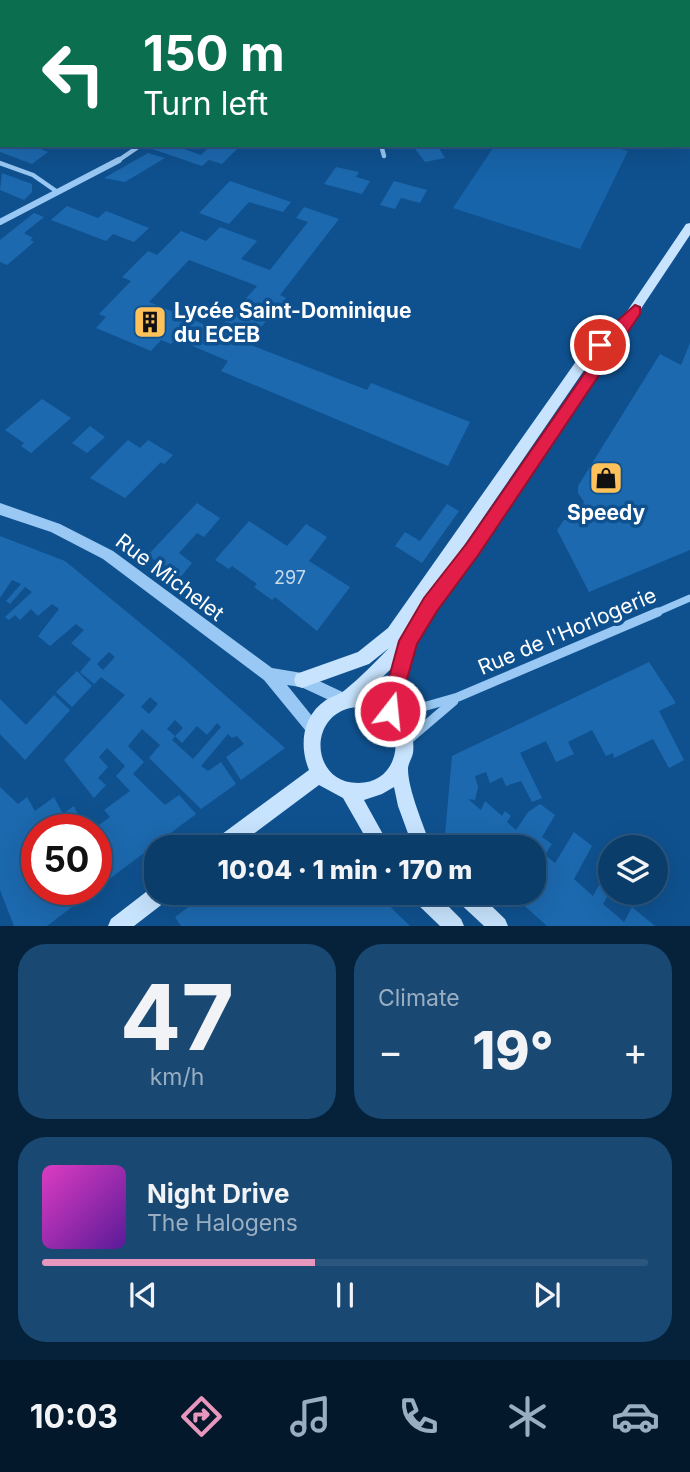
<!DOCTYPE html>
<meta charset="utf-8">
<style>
:root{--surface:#0b3d6b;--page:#194873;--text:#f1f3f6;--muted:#9aaec1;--line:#2b567e;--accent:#e797bd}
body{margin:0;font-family:Inter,sans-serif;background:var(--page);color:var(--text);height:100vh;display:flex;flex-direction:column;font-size:26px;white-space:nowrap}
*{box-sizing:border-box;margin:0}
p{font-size:23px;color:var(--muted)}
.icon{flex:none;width:38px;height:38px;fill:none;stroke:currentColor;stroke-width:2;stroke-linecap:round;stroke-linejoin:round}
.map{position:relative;height:926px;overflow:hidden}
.sheet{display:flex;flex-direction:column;gap:18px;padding:18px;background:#06223b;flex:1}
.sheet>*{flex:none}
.banner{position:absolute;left:0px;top:0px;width:691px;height:147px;box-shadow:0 7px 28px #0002,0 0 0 2px var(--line);background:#0b6e4f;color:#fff;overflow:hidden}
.controls{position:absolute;left:598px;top:835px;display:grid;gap:14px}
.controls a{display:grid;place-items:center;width:70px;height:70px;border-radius:50%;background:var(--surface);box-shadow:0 7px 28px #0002,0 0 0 2px var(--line);font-size:35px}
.speed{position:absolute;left:21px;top:814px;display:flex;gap:14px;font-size:35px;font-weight:700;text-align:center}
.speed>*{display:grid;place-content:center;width:91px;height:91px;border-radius:50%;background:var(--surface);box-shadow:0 7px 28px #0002,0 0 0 2px var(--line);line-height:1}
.speed .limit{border:10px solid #d22;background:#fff;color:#111}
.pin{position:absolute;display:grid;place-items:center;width:60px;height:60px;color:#fff;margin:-30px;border:4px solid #fff;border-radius:50%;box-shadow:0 2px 7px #0007}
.me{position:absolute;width:77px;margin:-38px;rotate:16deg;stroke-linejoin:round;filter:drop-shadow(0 0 5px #0008)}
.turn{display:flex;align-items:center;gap:24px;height:147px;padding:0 28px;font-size:32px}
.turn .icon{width:91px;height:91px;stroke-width:2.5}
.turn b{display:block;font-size:49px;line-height:60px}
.big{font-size:52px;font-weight:800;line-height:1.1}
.sheet .widget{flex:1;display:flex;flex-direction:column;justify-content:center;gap:10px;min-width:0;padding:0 24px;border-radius:28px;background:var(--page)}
.sheet .dial{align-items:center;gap:0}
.dial b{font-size:91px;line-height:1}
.song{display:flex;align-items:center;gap:21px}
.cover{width:84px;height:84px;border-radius:10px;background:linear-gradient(135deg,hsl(310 70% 55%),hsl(270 70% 35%))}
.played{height:7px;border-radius:4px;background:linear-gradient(90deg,var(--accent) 45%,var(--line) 45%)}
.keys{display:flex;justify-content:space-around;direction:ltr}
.heat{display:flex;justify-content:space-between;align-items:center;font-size:38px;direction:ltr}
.sheet .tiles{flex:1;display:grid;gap:18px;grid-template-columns:1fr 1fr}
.widget:last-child{grid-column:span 2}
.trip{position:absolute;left:144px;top:835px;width:402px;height:70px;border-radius:28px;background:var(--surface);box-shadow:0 7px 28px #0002,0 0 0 2px var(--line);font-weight:800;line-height:70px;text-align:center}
.tabs{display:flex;height:112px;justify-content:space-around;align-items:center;background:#04182b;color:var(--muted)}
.tabs .icon{width:49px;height:49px}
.tabs .current{color:var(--accent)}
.tabs b{font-size:32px;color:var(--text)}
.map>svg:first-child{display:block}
</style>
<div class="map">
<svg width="690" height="926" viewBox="0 0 690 926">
<rect width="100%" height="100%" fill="#0f518f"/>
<path fill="#1764aa" d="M495,145h111l22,6 -48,98 -127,-41z"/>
<g fill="#1c69af" fill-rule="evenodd">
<path d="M0,145h30l18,7 -16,12 -32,-12z"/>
<path d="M156,145h17l28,10 10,-10h30l-19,19 -13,-4 -7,6 -50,-17z"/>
<path d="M412,145h25l8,13 -20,4z"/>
<path d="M148,153l17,5 -40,24 -21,-4z"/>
<path d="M336,167l23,5 -3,5 14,4 -8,13 -38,-10z"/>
<path d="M2,173l30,11v8l-8,8 -24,-10z"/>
<path d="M230,181l61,21 -8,10 -34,-10 -20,22 -30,-11z"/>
<path d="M394,181l33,9 -7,13 -19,-5 -6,11 -15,-4z"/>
<path d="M67,206l31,12 8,-7 43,17 -15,14 -21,-8 -7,7 -55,-21z"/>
<path d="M304,207l35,12 -59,76 6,3 -31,36 3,1 -7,10 116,45 4,-7 99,39 -22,44 -227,-95 7,-10 -52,-22 -5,5 -10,-4 -10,11 -55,-23 10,-11 -7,-3 32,-33 -9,-4 26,-26 9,4 24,-24 25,10 14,-14 37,14 -16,18 29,11 38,-48 -12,-4zM189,260l68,26 -39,44 -69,-28z"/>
<path d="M34,213l10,4 -20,16 9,5 -3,2 4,2 -27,23 -7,-3v-22z"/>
<path d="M690,343v207l-101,42 -32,-62 7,-10h11l9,-18 -6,-9v-7l82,-132 21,11z"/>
<path d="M42,399l29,19 -40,35 -10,-7 3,-3 -19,-13z"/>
<path d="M90,426l15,11 -18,16 -15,-10z"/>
<path d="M128,440l12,8 8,-8 25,15 -9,9 -3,-2 -36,36 -35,-20z"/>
<path d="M197,503l23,15 -16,19 -7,-4 -18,20 13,10 -13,16 -31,-24z"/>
<path d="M447,504l12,7 -37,52 -27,-17 10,-14 15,9z"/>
<path d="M249,521l38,25 19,-22 21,13 -18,24 41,26 -33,44 -42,-34 -3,3 -18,-13 3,-3 -25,-18 -3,3 -14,-9z"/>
<path d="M0,536l65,25 119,98 101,89 -44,32 -15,-23 18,-13 -7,-8 -5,2 -4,-4 -27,32 7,5 13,-9 15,22 -35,25 -52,-51 11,-13 -18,-16 -14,17 16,16 -11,12 32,31 14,-10 17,19 -100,75v-59h-4l18,-13 -6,-7 26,-19 -14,-15 9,-10 -18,-18 -8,9 9,10 -10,11 8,7 -12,13 -30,-38 61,-65 -24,-18 -7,7 -14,-12 11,-13 -20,-16 13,-13 -8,-6 -26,22 -12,-10 21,-27 -7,-5 -14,12 -7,-7 -11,11 -5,-5 -6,5 -4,-3 27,-25 -7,-5 -15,17 -4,-3 15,-17 -9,-4 -12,18zM109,652l6,5 -12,13 -6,-6zM150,697l8,7 -9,10 -8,-7zM175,720l8,8 -8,8 7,7 15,-17 10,9 10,-12 4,4 -28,32 -21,-19 3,-4 -8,-7z"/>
<path d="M649,662l27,41 -17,8 25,49 -15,8 -16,-29 -39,19 -1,-5 -7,3 -14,-26 -24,12 6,12 -18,8 -10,-21 -26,12 22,45 -10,4 -11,-21 -15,5 -4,-9 -12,6 -4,-11 -11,4 3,11 -3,13 -7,-1 13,11 4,-9 17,15 3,-5 6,5 -4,6 9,8 12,-18 12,-8 15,11 -13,22 10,7 -7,11 10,8 19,-31 18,14 -18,33 19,17 13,-24 -10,-8 9,-16 6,4v38l-8,14 21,18 8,-15 23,19h-108l-38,-34h25v-45h-76l-13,-12 7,-79z"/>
<path d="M77,671l15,15 -20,21 -16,-15z"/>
<path d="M54,695l16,15 -45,50 -25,-26v-35l26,26z"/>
<path d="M0,787l18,17 9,-7 8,14 19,-14 9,17 11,-8 11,24h-48v22l-14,10 9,12 5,-4v19h59l-49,37h-33l-14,-36z"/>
<path d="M282,836l34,1 11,10h-59z"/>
<path d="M208,892h167l35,34h-229l-6,-9z"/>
</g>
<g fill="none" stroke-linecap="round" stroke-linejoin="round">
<path stroke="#98c8f3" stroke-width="4.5" d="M0,163l33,12 23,16"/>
<g stroke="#98c8f3" stroke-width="4.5">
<path d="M381,145l3,11"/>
<path d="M116,162l25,-17"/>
</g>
<path stroke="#98c8f3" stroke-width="6" d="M0,222l119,-62"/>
<path stroke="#98c8f3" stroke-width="7" d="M653,614l37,-16"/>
<g stroke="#98c8f3" stroke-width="9">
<path d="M395,715l63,-18 200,-85"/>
<path d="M407,741l47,-40"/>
</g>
<path fill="#98c8f3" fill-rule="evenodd" d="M0,503l60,21 53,27 159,117 30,5 47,22 2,5 -2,5 -5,2 -43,-20 -14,-2 33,41 3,5 -3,5 -5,3 -5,-3 -46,-56 -161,-121 -52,-27 -51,-17z"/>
<g fill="#c7e3fd" fill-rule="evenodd">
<path d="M690,223v12l-212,319 -42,55 -20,34 -17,65c10,12 16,29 14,45 -1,5 -5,11 -5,16 0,21 16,57 23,78h-18l-15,-41 -4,-19 -12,7 -18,6 26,47h-19l-28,-49 -24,-13 -83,62h-24l2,-7 95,-70c-10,-24 -7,-54 17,-70 6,-4 13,-5 19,-10 16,-13 30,-28 44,-42l-20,16 -67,24 -6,-2 -2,-6 2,-6 62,-22 30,-24 189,-268 31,-30 7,-1 71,-105zM595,358l-127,186 -20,25 139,-203zM393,667l-9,30 -16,-6zM358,707c51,3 49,76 0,76 -49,0 -51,-73 0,-76z"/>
<path d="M155,885l1,7h15l-2,7 -35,27h-26l3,-7z"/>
<path d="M410,892h24l27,27 3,7h-24l-28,-27z"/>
<path d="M453,892h24l28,27 3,7h-24l-29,-27z"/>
</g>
</g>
<path fill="#e11d48" stroke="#92132f" stroke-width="2" d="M635,305l5,2v7l-161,240 -42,57 -20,33 -21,74 -6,3 -7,-3 -3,-7 19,-70 25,-43 43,-55 133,-192 -5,-2v-8z"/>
<defs>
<symbol id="building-square" viewBox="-11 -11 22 22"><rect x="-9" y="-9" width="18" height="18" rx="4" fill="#ffc25a" stroke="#0f518f"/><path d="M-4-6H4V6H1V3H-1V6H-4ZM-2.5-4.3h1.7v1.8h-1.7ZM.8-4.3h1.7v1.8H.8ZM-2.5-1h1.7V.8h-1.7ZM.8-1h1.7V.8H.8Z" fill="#111"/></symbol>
<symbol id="shop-square" viewBox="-11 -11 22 22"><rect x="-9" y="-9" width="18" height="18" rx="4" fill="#ffc25a" stroke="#0f518f"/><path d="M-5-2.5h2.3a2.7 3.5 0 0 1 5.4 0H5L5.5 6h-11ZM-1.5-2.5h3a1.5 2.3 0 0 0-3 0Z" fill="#111"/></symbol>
</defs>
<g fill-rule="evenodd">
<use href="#building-square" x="131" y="303" width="38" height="38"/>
<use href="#shop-square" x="587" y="459" width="38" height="38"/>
</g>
<g text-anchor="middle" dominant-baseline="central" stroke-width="7" stroke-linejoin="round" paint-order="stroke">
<g font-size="18" fill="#c6daeb">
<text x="290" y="577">297</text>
</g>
<g font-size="21" font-weight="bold" fill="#fff" stroke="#0f518f" text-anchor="start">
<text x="174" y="310">Lycée Saint-Dominique<tspan x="174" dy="24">du ECEB</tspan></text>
<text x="606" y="512" text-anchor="middle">Speedy</text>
</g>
<g font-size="21" fill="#fff" stroke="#0f518f">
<text transform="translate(170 577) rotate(37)">Rue Michelet</text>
<text transform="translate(567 631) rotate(-23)">Rue de l'Horlogerie</text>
</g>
</g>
</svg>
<div class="controls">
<a><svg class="icon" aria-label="layers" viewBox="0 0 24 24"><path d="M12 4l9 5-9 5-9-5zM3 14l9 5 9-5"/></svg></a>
</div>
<div class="speed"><div class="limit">50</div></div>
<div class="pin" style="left:600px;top:345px;background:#d93025"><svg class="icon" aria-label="arrive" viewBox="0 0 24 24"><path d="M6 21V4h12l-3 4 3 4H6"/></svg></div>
<svg class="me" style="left:390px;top:711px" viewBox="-20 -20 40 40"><circle r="17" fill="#e11d48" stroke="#fff" stroke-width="3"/><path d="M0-11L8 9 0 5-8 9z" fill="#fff"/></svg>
<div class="trip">10:04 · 1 min · 170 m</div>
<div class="banner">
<div class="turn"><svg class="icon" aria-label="left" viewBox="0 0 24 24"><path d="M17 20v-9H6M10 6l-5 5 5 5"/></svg><div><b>150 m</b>Turn left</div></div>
</div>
</div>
<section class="sheet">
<div class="tiles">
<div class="widget dial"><b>47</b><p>km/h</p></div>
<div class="widget"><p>Climate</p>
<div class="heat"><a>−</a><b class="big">19°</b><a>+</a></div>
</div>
<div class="widget">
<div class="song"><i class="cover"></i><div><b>Night Drive</b><p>The Halogens</p></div></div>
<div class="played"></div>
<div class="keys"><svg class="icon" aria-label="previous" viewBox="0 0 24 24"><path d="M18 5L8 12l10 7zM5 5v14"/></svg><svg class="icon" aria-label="pause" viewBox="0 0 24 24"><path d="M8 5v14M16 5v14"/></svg><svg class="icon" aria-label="next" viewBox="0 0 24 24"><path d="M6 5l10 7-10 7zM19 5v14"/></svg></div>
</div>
</div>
</section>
<nav class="tabs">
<b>10:03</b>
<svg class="icon current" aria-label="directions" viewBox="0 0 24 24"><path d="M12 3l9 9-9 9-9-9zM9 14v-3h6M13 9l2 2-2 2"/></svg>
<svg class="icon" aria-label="music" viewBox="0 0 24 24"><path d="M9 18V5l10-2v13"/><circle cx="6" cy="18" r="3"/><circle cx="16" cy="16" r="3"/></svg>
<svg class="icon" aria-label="phone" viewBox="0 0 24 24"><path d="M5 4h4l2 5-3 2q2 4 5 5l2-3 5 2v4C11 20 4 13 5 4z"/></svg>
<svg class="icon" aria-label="climate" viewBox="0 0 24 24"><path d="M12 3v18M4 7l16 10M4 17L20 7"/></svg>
<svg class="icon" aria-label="car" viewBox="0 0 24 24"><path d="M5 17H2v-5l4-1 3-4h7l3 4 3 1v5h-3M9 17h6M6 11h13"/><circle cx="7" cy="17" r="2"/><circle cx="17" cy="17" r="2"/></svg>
</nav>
